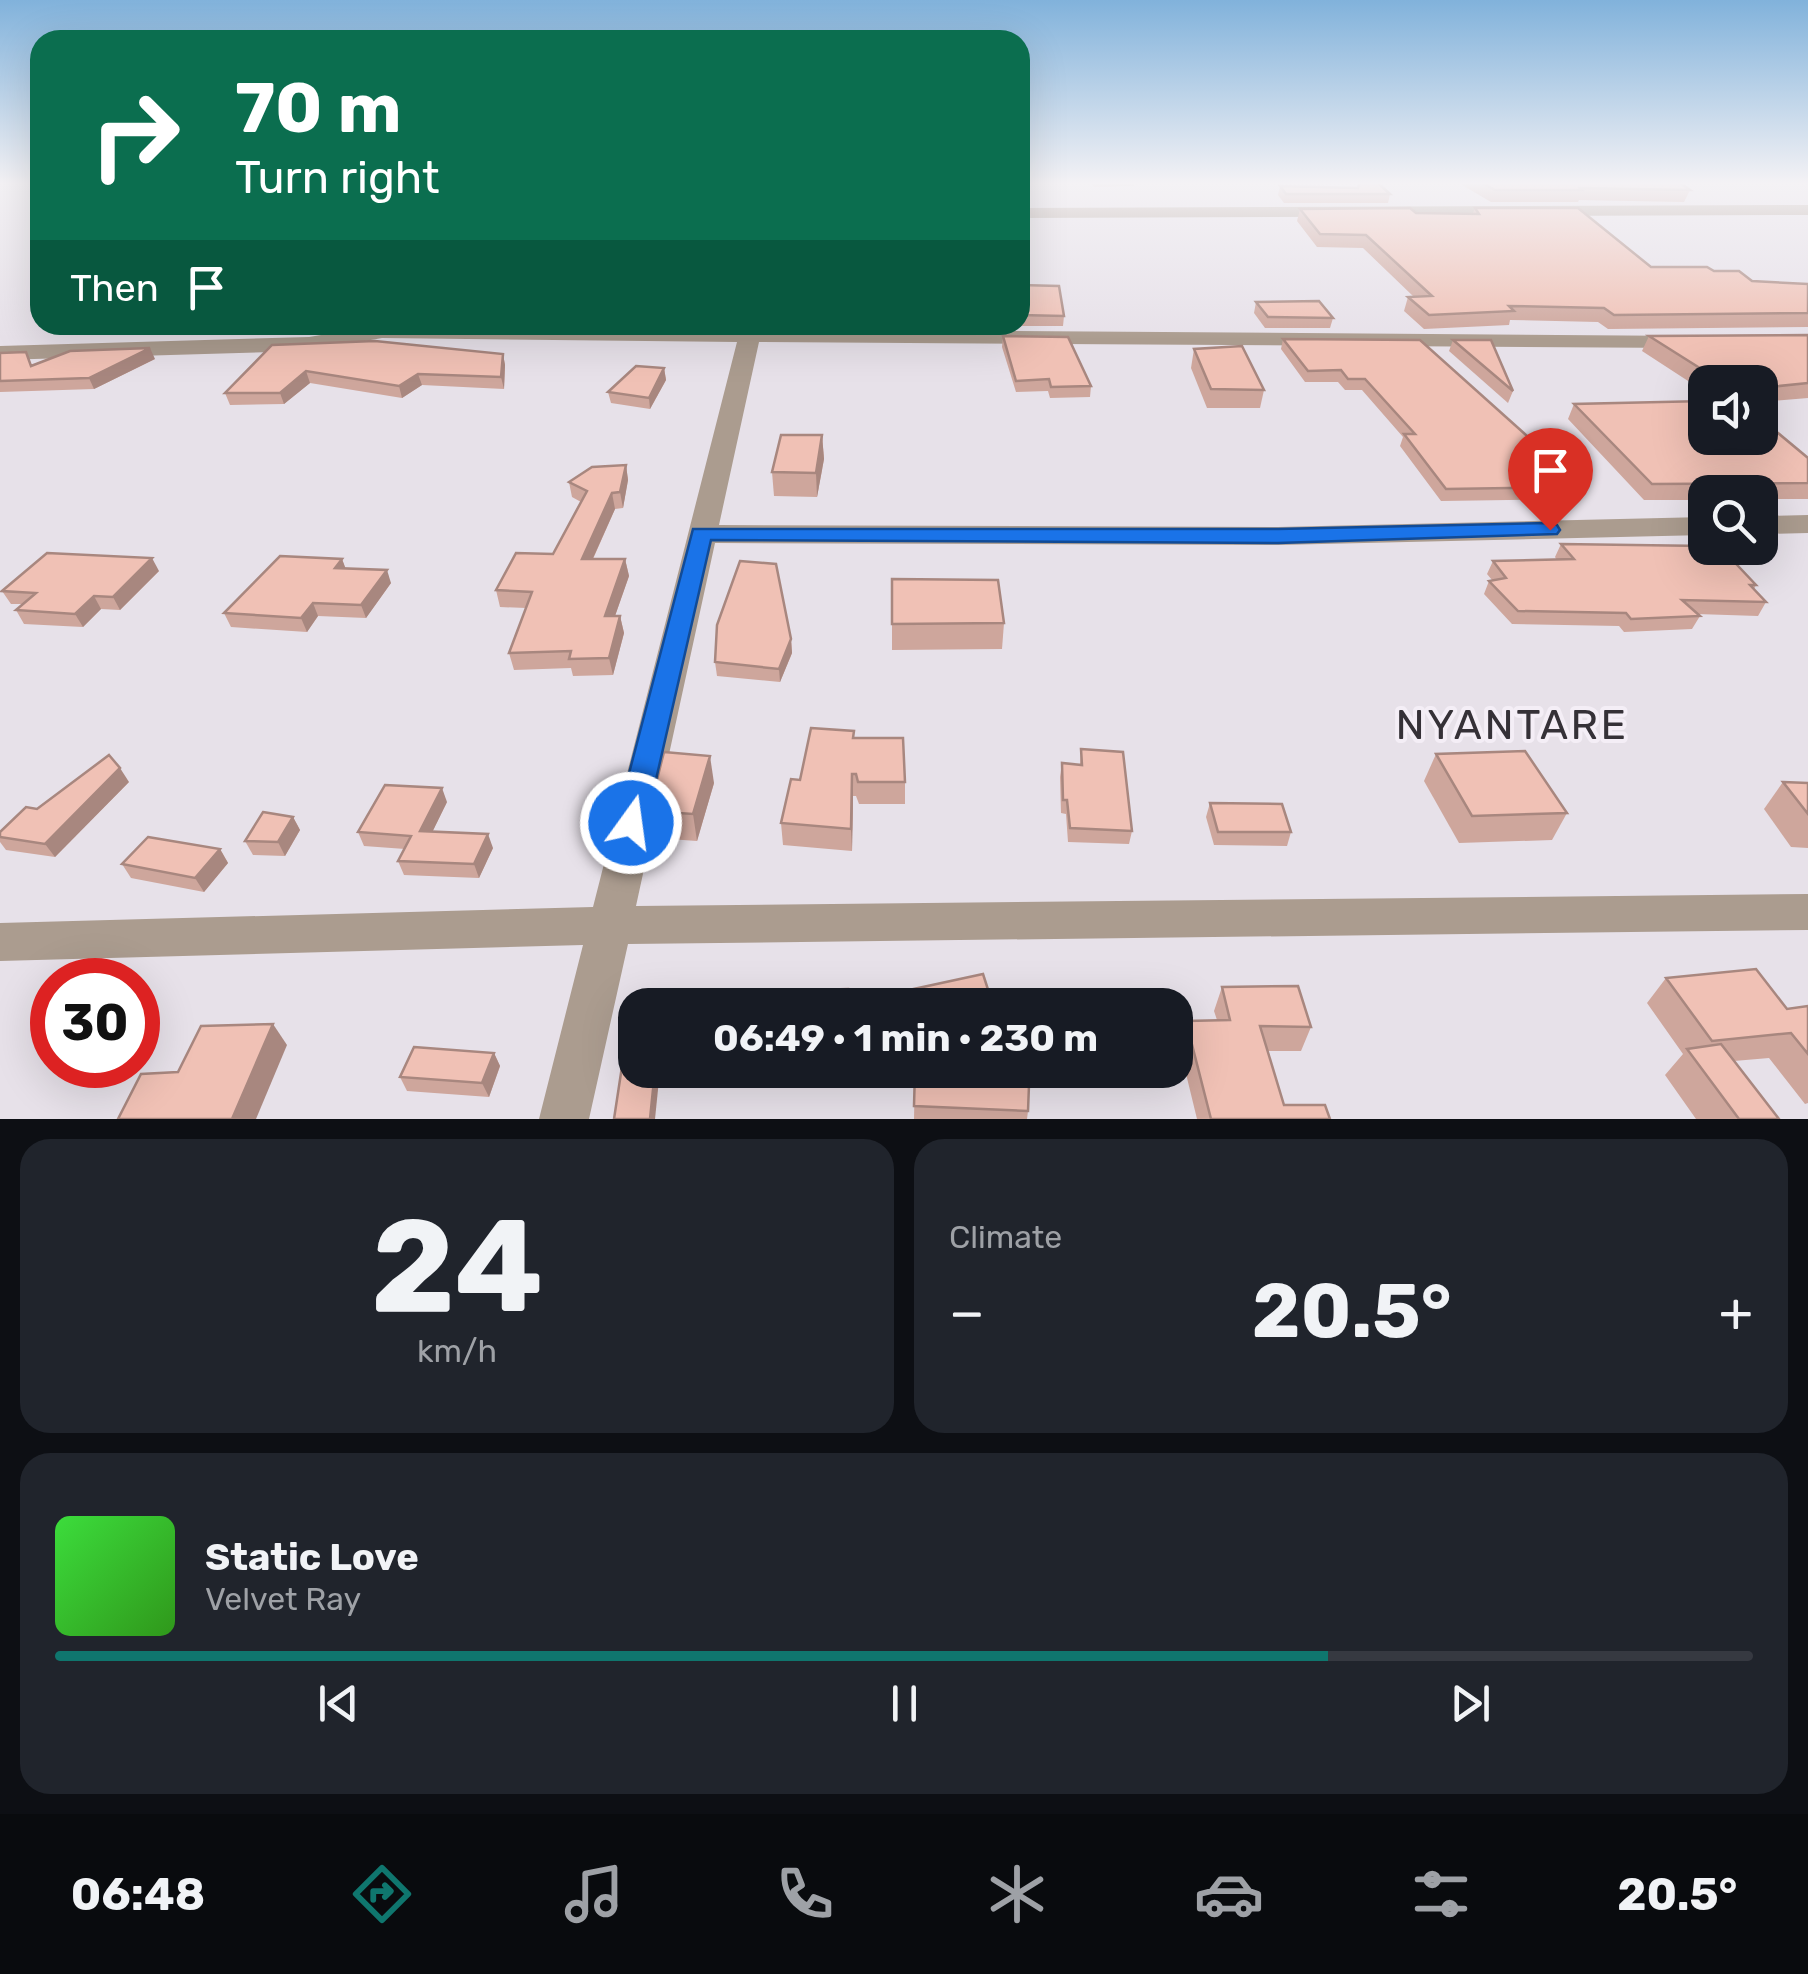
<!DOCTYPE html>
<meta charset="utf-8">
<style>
:root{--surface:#171b24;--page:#20242c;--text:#f1f3f6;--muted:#9ea1a6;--line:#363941;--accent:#0f766e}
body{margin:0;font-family:Rubik,sans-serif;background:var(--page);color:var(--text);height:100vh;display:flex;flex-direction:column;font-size:38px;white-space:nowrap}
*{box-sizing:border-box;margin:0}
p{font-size:32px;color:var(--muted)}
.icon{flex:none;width:55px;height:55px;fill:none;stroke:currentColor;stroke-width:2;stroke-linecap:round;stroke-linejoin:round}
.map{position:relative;height:1119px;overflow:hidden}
.drawer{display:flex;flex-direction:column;gap:20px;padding:20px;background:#0d0f14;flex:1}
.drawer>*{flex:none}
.hud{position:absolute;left:30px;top:30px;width:1000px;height:305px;border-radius:30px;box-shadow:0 10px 40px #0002;background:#0b6e4f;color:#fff;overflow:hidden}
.tools{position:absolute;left:1688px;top:365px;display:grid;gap:20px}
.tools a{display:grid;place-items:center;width:90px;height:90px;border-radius:20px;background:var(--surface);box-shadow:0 10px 40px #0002;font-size:50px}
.speed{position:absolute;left:30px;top:958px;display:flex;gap:20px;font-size:50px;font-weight:700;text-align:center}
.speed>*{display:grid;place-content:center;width:130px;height:130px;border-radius:50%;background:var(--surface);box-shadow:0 10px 40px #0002;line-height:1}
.speed .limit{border:15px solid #d22;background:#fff;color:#111}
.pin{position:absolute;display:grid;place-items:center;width:85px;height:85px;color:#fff;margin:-102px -42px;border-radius:50% 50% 50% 0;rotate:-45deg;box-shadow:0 0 10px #0007}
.pin .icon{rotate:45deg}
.me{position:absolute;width:110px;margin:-55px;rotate:14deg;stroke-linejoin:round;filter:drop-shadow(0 0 8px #0008)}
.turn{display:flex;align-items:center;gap:35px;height:210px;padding:0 40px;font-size:45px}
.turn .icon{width:130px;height:130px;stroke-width:2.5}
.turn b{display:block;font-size:70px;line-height:85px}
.then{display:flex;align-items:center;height:95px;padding:0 40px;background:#0003;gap:20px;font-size:38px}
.big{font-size:75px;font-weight:700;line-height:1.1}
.drawer .card{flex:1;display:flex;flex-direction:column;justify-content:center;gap:15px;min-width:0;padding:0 35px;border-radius:30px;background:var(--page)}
.drawer .dial{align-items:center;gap:0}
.dial b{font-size:130px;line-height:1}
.song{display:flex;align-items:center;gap:30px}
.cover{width:120px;height:120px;border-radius:15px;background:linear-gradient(135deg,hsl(120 70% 55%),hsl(110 70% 35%))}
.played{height:10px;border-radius:5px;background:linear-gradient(90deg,var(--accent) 75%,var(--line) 75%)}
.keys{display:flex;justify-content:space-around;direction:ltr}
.heat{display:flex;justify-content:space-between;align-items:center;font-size:55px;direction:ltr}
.drawer .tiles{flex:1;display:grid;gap:20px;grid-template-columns:1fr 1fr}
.card:last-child{grid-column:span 2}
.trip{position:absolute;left:618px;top:988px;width:575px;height:100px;border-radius:30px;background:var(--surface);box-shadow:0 10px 40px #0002;font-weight:700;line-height:100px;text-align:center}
.dock{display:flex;height:160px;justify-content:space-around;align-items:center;background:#090b0e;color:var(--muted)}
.dock .icon{width:70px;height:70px}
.dock .on{color:var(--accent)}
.dock b{font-size:45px;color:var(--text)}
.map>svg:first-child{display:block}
</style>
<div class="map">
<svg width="1808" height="1119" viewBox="0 0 1808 1119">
<rect width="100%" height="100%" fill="#e7e1e9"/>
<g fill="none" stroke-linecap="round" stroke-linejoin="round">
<g fill="#ab9c8f" fill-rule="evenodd">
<path d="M1808,205v10l-788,3v-10z"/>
<path d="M345,325l395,4 1,-4h22l-1,4 931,7 3,5 -11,7 -926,-6 -40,183 559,2 427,-10v18l-427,10 -563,-2 -79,363 1172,-12v36l-1180,14 -39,175h-50l44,-174 -583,16v-38l593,-16 144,-565 -355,-4 -73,13 -309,9v-14l309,-9 42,-7z"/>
<path d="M1808,515v18l-48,1v-18z"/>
</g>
</g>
<g fill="#cea69c">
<path d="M1090,182h44v4l-40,1z"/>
<path d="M1457,182h222l11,8 -6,12 -105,-2 -1,2h-87z"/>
<path d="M1280,186l110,8 -2,9h-104l-6,-8z"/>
<path d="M1475,208l176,59 63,4 38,10 56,3v43l-200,2 -10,-7 -88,-2 -1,5 -85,4 -20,-18 4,-14h6l-51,-49 -46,-1 -20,-26 3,-12 116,4h57z"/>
<path d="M1020,285l44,31 -1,10h-62l19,-1z"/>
<path d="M1256,302l77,16 -3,10h-65l-11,-15z"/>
<path d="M1808,334v64l-48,4v-20h-55v10l-63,-41 7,-15z"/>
<path d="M1003,336l88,50 -1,11 -40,1 -2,-7 -32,1 -14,-45z"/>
<path d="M1283,339l301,148 -6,12 -137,2 -41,-55 3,-9 -41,-47h-17l-7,-8h-33l-24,-33z"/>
<path d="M1453,340l60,51 -5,12 -59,-52z"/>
<path d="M272,345l231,9 2,11 -1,24 -82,-4 -20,13 -92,-15 -26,21 -54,1 -5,-12z"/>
<path d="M1194,349l70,41 -4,18h-53l-16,-40z"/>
<path d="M0,353l32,12 123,-6 -61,30 -94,3z"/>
<path d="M664,368l2,12 -16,29 -39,-6 -3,-11z"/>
<path d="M1574,404l234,54v41h-48v-7h-55v8h-61l-76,-81z"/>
<path d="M822,435l2,24 -7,38 -43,-1 -2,-24z"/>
<path d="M626,465l2,15 -5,28 -8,1 -22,50h32l4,17 -14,40h5l4,17 -11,42 -40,1 -2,-8 -57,2 -5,-17 17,-45 -26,-1 -4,-17 57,-36 28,-52 -9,-5 -3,-15z"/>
<path d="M1561,544l195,41 -2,4 12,13 -8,14 -61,-2 3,2 -8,13 -68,3 -5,-6 -107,-2 -28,-30 5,-13 3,-1 -5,-6 6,-13 64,-1 -2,-3z"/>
<path d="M342,559l3,9 46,15 -25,35 -48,-2 -11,16 -76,-5 -7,-14z"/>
<path d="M159,571l-39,39 -19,-1 -18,18 -59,-3 -8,-14 7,-6h-12l-9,-13z"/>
<path d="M892,579l112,44 -2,26 -110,1z"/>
<path d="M791,639l1,14 -12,29 -63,-6 -2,-14z"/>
<path d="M855,738l50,44v22h-46l-3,-8h-3l-1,55 -69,-6 -2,-22 19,-43z"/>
<path d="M1081,749l51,82 -3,13 -61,-2 -2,-28 -5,-1 -1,-36 2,-14 18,2z"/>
<path d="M1436,754l131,59 -15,27 -93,3 -35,-62z"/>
<path d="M129,782l-74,75 -49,-7 -6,-8v-10l37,-23z"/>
<path d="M1783,782l25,1v65l-17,-1 -27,-38z"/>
<path d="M714,783l-17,58 -42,-3 -6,-27z"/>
<path d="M447,802l-15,30 61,16 -14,30 -75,-3 -6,-14 7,-12 -41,-3 -6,-14z"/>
<path d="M1210,803l81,29 -4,14 -73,-1 -8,-28z"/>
<path d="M293,817l7,13 -15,26 -32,-1 -8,-14z"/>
<path d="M220,849l8,14 -24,29 -73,-14 -9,-14z"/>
<path d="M1666,978l121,31 21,-3v97l-3,1 -36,-46 -35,3 45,58h-83l-31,-44 18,-21 -36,-51z"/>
<path d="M1222,987l89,40 -10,24h-33l16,54 46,14h-133l-18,-74 7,-24 31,-1 -3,-9z"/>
<path d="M494,1053l6,13 -11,31 -82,-6 -7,-14z"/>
<path d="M915,1070l33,9 80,32 -1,8h-113z"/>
</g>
<g fill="#a8877f">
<path d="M150,348l5,11 -61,30 -5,-11z"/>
<path d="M503,354l2,11 -1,24 -3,-12z"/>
<path d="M664,368l2,12 -16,29 -1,-11z"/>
<path d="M306,371l4,12 -26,21 -4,-11z"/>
<path d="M418,374l4,11 -20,13 -3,-12z"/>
<path d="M822,435l2,24 -7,38 -1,-24z"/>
<path d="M626,465l2,15 -5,28 -3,-16z"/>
<path d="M612,493l3,16 -30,67 -3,-17z"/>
<path d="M152,558l7,13 -39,39 -7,-13z"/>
<path d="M342,559l5,13 -12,-4z"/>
<path d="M625,559l4,17 -20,57 -4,-17z"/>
<path d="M387,570l4,13 -25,35 -5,-13z"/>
<path d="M94,596l7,13 -18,18 -8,-13z"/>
<path d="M313,603l5,13 -11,16 -6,-14z"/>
<path d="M620,616l4,17 -11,42 -4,-17z"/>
<path d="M791,639l1,14 -12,29 -1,-13z"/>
<path d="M710,756l4,27 -17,58 -4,-27z"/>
<path d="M120,768l9,14 -74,75 -10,-13z"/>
<path d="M852,774l1,22 -1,55 -1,-22z"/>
<path d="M442,788l5,14 -21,43 -6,-14z"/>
<path d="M293,817l7,13 -15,26 -7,-14z"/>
<path d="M488,834l5,14 -14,30 -5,-14z"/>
<path d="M220,849l8,14 -24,29 -9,-14z"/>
<path d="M273,1024l14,21 -31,74h-24z"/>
<path d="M494,1053l6,13 -11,31 -7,-14z"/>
<path d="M655,1070h5l-5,49h-5z"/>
</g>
<g fill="#f0c1b5" stroke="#a8877f" stroke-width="2.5">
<path d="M1360,182l18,1 12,11h-104l-6,-8 78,2z"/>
<path d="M1481,182h198l11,8 -110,-2 2,2h-87z"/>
<path d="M1410,208l6,5 63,1 -4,-6h103l73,59h56l7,4h25l13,10 56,3v29l-194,2 -10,-7 -95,-2 5,5 -85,4 -21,-18 24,-1 -66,-61 -46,-1 -20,-25z"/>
<path d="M1020,285l39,1 5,30 -44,-1z"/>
<path d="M1319,301l14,17 -65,-1 -12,-15z"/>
<path d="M1808,335v48l-48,5v-6h-38l-73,-46z"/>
<path d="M1003,336l65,1 23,49 -40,1 -2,-8 -33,2z"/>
<path d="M1283,339l137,1 164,147 -138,2 -42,-55h11l-50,-55h-17l-7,-9 -33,1z"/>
<path d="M1453,340h38l22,51z"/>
<path d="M375,341l128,13 -2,23 -83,-3 -19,12 -93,-15 -26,22h-55l47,-48z"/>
<path d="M1242,346l22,44 -53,-1 -17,-40z"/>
<path d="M150,348l-61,30 -89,3v-28l26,-1 5,14 39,-15z"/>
<path d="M636,366l28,2 -15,30 -41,-6z"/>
<path d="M1705,401v37h55v-20l48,40v25l-156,1 -78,-80z"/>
<path d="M781,435h41l-6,38 -44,-1z"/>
<path d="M626,465l-6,27 -8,1 -30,66h43l-20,57h15l-11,42 -40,1 2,-8 -62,2 23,-61 -36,-2 20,-37 37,1 34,-63 -18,-9 23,-15z"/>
<path d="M1561,544l144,2v2h16l35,37h-6l16,17 -84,-2 18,16 -69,3 -5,-6 -108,-2 -29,-30 17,-3 -13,-17 81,-2z"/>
<path d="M47,553l105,5 -39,39 -19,-1 -19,18 -59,-4 20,-17 -34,-2z"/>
<path d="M280,556l62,3 -7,9 52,2 -26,35 -48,-2 -12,15 -77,-5z"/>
<path d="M740,561l36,3 15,75 -12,30 -64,-7 2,-37z"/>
<path d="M892,579l106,1 6,43 -112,1z"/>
<path d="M811,728l43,3 -1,7h50l2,44h-47l-2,-8h-4l-1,55 -70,-6 10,-44 9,1z"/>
<path d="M1081,749l42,3 9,79 -62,-3 -3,-28h-4l-1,-37 20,2z"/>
<path d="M1525,751l42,62 -95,3 -36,-62z"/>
<path d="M664,752l46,4 -17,58 -44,-3z"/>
<path d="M109,755l11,13 -75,76 -45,-7v-5l26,-25 11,2z"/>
<path d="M1783,782l25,1v31z"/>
<path d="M385,785l57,3 -22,43 68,3 -14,30 -76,-3 13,-25 -53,-4z"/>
<path d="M1210,803l72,1 9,28h-73z"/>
<path d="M263,812l30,5 -15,25 -33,-1z"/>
<path d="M148,837l72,12 -25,29 -73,-14z"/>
<path d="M1756,969l31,40 21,-3v48l-17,-21 -79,8 -46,-63z"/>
<path d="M983,974l10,31h-80l-4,-15z"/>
<path d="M1298,986l13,41 -51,-1 24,79h41l5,14h-119l-25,-98 44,-1 -8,-33z"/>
<path d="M848,989v16h-72l1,-14z"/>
<path d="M273,1024l-41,95h-114l23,-45 37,-2 23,-46z"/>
<path d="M1721,1044l58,75h-40l-52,-70z"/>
<path d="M414,1047l80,6 -12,30 -82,-6z"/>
<path d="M635,1059v11h20l-5,49h-36l9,-59z"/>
<path d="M915,1070h31l2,9 81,6 -1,26 -114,-5z"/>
</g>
<linearGradient id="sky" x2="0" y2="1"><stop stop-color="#81b2db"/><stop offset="0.54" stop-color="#f4f2f5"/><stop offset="1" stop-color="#f4f2f5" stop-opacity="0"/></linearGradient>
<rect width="1808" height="339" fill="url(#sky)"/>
<path fill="#1a73e8" stroke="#114b97" stroke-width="2.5" d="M1550,523l7,2 3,5 -3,4 -279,9 -567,-3 -65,283 -4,8 -11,4 -10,-4 -5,-8 77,-294h585z"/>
<g text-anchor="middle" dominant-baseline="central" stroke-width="8" stroke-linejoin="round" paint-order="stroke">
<g font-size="42" letter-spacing="2.5" fill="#353137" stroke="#f4eef6">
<text x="1512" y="725">NYANTARE</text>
</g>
</g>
</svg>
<div class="tools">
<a><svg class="icon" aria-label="sound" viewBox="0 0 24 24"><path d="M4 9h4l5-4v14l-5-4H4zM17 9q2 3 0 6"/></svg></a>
<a><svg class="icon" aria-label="search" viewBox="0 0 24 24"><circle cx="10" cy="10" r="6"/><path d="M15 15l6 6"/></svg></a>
</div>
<div class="speed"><div class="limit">30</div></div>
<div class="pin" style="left:1550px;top:530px;background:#d93025"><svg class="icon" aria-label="arrive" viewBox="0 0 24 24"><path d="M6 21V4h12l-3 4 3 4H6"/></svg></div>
<svg class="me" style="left:631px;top:823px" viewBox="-20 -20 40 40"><circle r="17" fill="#1a73e8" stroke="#fff" stroke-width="3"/><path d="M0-11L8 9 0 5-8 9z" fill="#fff"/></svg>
<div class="trip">06:49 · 1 min · 230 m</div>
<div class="hud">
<div class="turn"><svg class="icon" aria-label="right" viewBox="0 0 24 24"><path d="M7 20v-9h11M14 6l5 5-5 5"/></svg><div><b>70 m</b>Turn right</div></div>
<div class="then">Then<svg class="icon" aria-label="arrive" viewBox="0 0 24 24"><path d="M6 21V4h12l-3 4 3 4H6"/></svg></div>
</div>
</div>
<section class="drawer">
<div class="tiles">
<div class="card dial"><b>24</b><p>km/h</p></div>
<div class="card"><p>Climate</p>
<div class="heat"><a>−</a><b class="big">20.5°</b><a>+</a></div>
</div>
<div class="card">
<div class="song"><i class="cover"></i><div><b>Static Love</b><p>Velvet Ray</p></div></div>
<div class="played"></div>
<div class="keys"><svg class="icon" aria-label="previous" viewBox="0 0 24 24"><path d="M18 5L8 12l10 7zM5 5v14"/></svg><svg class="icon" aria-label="pause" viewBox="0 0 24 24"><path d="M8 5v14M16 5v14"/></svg><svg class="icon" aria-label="next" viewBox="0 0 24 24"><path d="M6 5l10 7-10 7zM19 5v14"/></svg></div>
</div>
</div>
</section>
<nav class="dock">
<b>06:48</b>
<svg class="icon on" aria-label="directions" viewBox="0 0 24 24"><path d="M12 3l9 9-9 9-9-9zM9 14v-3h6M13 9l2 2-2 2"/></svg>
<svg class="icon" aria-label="music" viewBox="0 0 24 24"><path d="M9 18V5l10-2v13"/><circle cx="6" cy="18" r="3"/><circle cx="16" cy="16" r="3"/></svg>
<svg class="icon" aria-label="phone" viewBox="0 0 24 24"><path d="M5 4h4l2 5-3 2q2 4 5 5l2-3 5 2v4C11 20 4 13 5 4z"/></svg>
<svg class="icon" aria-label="climate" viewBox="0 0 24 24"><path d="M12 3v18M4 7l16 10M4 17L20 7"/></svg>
<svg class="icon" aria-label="car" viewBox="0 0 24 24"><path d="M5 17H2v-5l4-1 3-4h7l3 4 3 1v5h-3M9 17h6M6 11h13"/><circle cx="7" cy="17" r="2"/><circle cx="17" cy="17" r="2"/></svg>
<svg class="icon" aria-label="filters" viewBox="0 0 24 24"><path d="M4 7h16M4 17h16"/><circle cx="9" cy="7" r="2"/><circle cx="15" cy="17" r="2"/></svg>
<b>20.5°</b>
</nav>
